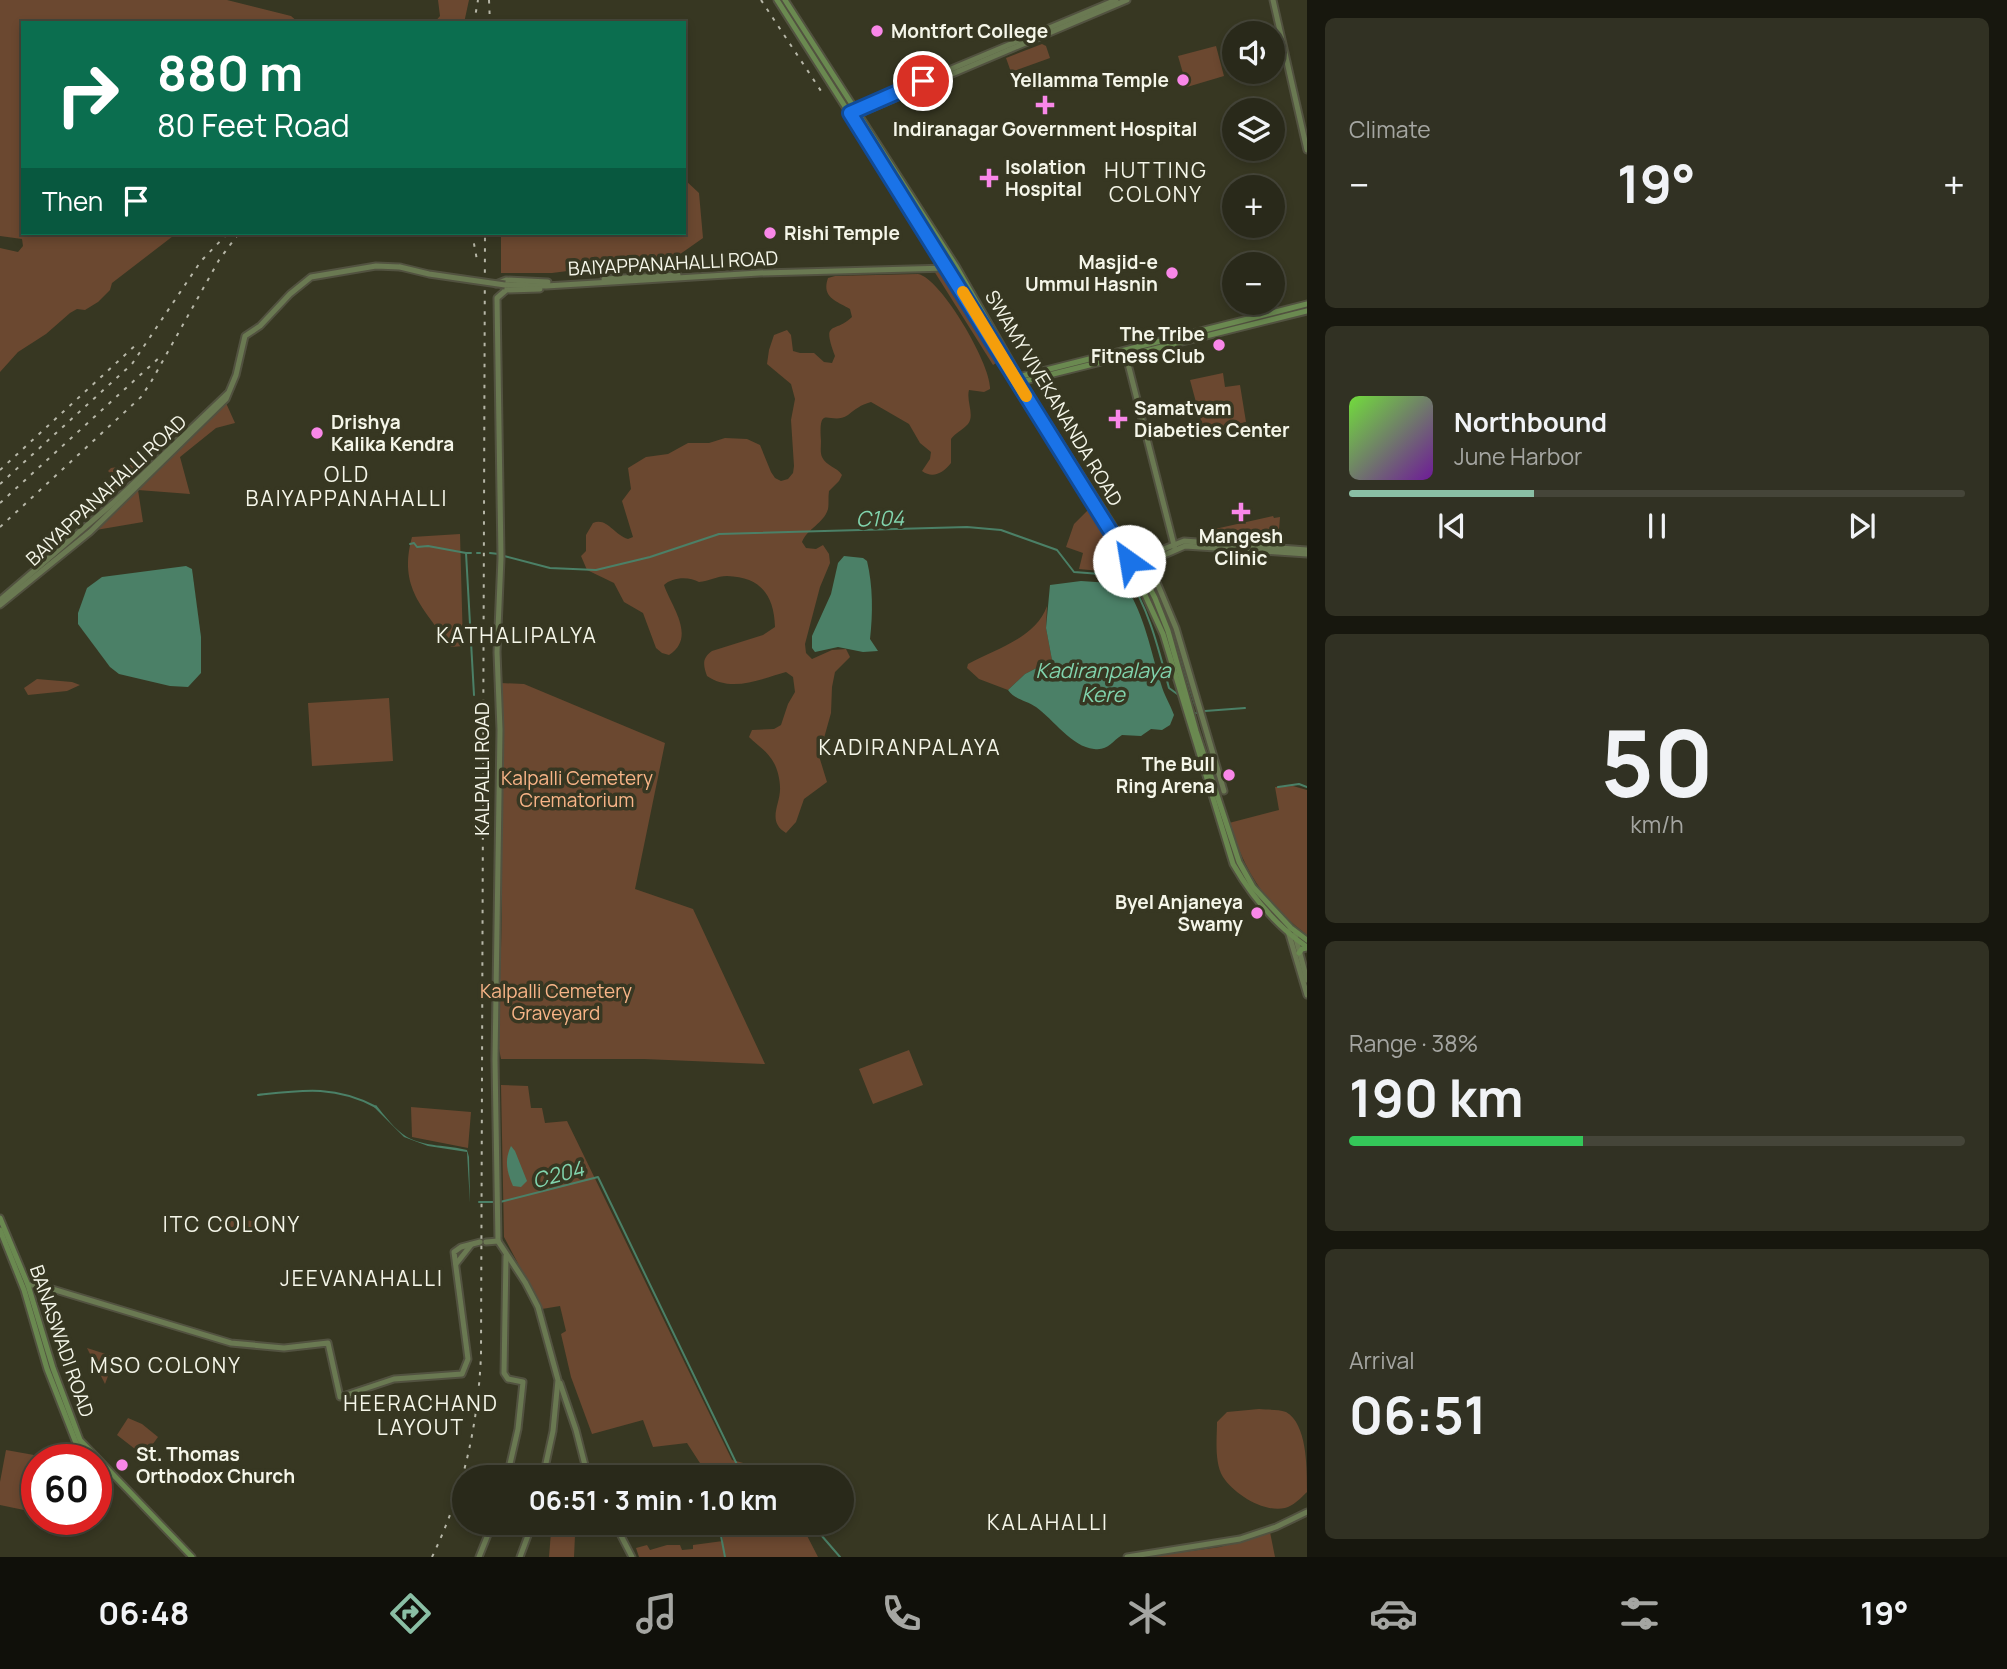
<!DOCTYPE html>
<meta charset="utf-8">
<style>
:root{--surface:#29291a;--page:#313123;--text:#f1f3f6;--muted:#a5a6a2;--line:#454539;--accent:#8abfa5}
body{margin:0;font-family:Manrope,sans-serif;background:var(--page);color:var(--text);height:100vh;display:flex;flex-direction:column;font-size:26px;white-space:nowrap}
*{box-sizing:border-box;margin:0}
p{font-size:23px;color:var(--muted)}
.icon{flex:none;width:38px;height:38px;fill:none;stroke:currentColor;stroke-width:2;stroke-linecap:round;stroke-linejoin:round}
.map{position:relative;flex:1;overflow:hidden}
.panel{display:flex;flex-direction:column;gap:18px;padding:18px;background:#17170e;width:700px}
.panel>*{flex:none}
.top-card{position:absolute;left:21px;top:21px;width:665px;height:214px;border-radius:0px;box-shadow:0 4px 10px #0003,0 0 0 2px var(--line);background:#0b6e4f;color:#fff;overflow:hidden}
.tools{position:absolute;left:1222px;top:21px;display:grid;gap:14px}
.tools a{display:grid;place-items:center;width:63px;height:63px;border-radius:50%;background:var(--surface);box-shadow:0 4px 10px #0003,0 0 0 2px var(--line);font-size:35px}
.speed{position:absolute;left:21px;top:1444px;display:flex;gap:14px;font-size:35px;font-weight:700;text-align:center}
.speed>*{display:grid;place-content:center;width:91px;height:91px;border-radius:50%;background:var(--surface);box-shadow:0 4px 10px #0003,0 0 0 2px var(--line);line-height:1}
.speed .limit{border:10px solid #d22;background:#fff;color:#111}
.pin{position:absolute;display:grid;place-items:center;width:60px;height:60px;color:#fff;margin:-30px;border:4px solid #fff;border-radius:50%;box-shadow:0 2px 7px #0007}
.me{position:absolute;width:77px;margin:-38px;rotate:328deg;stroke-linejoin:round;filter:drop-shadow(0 0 5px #0008)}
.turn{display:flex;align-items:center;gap:24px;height:147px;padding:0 21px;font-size:32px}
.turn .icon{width:91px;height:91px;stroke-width:2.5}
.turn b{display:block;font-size:49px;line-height:60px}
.then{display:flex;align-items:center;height:66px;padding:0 21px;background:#0003;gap:14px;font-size:26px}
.big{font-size:52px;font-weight:700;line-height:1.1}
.panel .card{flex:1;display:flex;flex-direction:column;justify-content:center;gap:10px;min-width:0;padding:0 24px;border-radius:10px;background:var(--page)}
.panel .dial{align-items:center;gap:0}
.dial b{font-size:91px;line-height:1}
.song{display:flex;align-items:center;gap:21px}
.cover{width:84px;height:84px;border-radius:10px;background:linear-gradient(135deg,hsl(100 70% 55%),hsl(280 70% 35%))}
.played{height:7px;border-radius:4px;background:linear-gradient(90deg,var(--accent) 30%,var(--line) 30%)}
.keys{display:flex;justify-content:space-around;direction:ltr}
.heat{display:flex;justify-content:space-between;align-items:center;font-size:38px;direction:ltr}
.charge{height:10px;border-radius:5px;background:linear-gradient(90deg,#34c759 38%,var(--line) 0)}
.trip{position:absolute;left:452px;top:1465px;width:402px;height:70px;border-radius:35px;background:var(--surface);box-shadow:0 4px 10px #0003,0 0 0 2px var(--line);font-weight:700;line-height:70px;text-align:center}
.dock{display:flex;height:112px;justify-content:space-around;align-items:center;background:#10100a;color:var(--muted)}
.dock .icon{width:49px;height:49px}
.dock .current{color:var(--accent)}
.dock b{font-size:32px;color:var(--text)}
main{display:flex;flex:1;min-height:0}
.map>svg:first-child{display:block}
</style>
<main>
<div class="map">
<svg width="1307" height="1557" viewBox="0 0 1307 1557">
<rect width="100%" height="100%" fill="#373722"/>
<g fill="#6b4830">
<path d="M0,0h227l64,16 8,7h-276v210h154l-65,50 -2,7 -12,12 -13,8 -8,-1 -7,4 -24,21 -28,18 -18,20v-124l18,4 5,-6 -1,-7 -22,-3z"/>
<path d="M438,0h31l-5,23h-30l6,-7z"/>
<path d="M1042,44l4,2 4,12 -39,14 -5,-14z"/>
<path d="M1216,46l8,30 -37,11 -9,-31z"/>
<path d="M684,179l15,14 4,45 -27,19 -124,16h-51v-40h183z"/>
<path d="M934,271h12l53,90 -6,4z"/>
<path d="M918,274c23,4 74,92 72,115l-6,3 -15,-2c-3,11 6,25 -1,34 -5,6 -13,9 -17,15v24c-8,10 -18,16 -29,8l8,-12 1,-7 -11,-9 -11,-19 -38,-22c-11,3 -15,7 -23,13 -18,12 -30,-14 -27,26 0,6 -1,11 1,16 4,9 15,10 20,18l-3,6 -10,10c-1,6 0,13 -1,18 -4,14 -21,20 -26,33l4,6 10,1 7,-4 6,9 1,9 -10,24 -15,57 1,9 6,6 20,-9 14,-1 4,8 -15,15 -3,15 -1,26 -12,43 8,26 -23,17 -8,23 -10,11c-20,-12 -5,-29 -6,-46 0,-6 -2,-16 -5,-22 -6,-13 -17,-19 -26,-28l3,-7 22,-1 7,-4 7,-21 7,-12 -2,-15 -7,-5c-26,7 -54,21 -79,4 -4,-11 -5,-18 5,-25l51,-16 12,-8c-1,-33 -15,-50 -48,-51 -10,0 -18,5 -28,6 -10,-6 -27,-5 -35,3 7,21 33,52 5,70l-7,-2 -6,-5 -13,-35 -19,-11 -10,-19 -27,-13 -6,-14 5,-5v-16l7,-12c14,-6 21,12 35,16l5,-2 -11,-36 9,-12 -3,-21 18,-11 22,-3 20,-11h21l16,-5 22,1 13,6 11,27 4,6 6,3 7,-2 5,-6 1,-7 -3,-46 4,-21 -4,-15 -24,-20 2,-14 5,-15 13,-5 4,5 2,16 7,2h14l10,9 8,1 3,-7c-14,-37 0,-22 17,-39l-2,-8c-13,-8 -29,-11 -22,-31l7,-2z"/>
<path d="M1223,373l2,14 15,-2 6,37 -42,10 -14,-52z"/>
<path d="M226,403l9,20 -19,5 -36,29 10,37 -52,-4 5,32 -47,8z"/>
<path d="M137,464l2,5 -30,28 -17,8 27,-24 -11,-10 3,-3z"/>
<path d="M1089,509l42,65 -52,-5 4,-16 -17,-6 8,-23z"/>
<path d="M1273,516l1,2 6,-1 -2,27 -81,-4v-7z"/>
<path d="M460,534l3,112 -12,1c-28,-40 -53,-59 -39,-110z"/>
<path d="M1047,606l-1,22 6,32 -27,14 -17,16 -29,-11 -12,-11 1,-4c27,-15 68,-26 79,-58z"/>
<path d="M37,679l35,3 8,3 -13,6 -39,4 -4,-7z"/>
<path d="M501,683l23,1 141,59 -30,146 58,20 72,155 -121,-5h-143l-3,-15 4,-129z"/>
<path d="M389,698l4,63 -81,5 -4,-63z"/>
<path d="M1293,786l14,4v145c-44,-34 -60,-60 -78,-112l50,-13 -4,-23z"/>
<path d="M909,1050l14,35 -50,19 -14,-35z"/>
<path d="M501,1085l27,1 3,22h11l3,15 22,-2 165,339 42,11 3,6h-68l-22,-34 -34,4 -10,-27 -51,14 -21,-57 -10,-43 5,-3 -6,-25 -18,3 -38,-72z"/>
<path d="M411,1107l60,5 -3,36 -56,-11z"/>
<path d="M222,1216l35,6 -2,13 -35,-6z"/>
<path d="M87,1348l28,9 -10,27z"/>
<path d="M1259,1409c8,1 19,0 27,3 21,12 21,54 21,80 -6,6 -14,14 -22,16 -21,5 -51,-14 -62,-31 -9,-15 -6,-39 -6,-55l10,-10z"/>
<path d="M128,1418l14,6 16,13 -14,19 -27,-21z"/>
<path d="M6,1450l28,5 -10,55 -24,-5v-23z"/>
<path d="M800,1522l18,35h-179l-3,-9 11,-3 3,5 17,-5h13l2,5 11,-1v-4l30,-4 -3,-18z"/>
<path d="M551,1532l24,3 -1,22h-25z"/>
<path d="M1270,1532l5,25h-128l73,-10z"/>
</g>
<g fill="#4b8067">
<path d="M844,556l19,2 4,3c6,25 6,53 3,78l8,12 -15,1 -25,-5 -23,5 -3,-4v-12l19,-42 7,-31z"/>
<path d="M186,566l6,3 9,68v36l-13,14 -18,-1 -51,-12 -9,-7 -32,-43v-11l9,-25 15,-11z"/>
<path d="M1081,581l44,3c21,36 24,61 36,100 3,11 9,20 13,31l-4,10 -8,5 -11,-1 -10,7 -19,-1c-10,6 -14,16 -28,14 -22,-2 -41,-30 -58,-42 -10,-7 -21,-7 -28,-17l17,-16 27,-14 -6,-32 4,-43z"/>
<path d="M376,1105c9,11 19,25 31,32 18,10 41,8 60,13l2,7 1,46 -3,-51 -39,-6 -24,-9 -30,-30z"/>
<path d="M511,1146l4,5 12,30 -6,6 -8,-1c-6,-14 -9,-26 -2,-40z"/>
</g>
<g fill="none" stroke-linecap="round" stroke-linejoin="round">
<g stroke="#4b8067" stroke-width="2">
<path d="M410,544l4,-1 3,4 11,-1 38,7"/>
<path d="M471,553h-5l8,142"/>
<path d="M477,553h3"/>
<path d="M490,553l9,1"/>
<path d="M504,556l46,12 46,2 54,-13 69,-23 248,-7 34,3 56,20 17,22 53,4c22,32 32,75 42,112l11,8"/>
<path d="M1150,575l21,50 24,80"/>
<path d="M1205,711l40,-3"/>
<path d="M1196,713h2"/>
<path d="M1278,787l21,-3 8,3"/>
<path d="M258,1095c44,-5 77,-10 118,12"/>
<path d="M479,1202h16"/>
<path d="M500,1202l98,-25 145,300"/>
<path d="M765,1522l4,9 46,-3 25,29"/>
<path d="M725,1557l-4,-21 48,-5"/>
</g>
<defs>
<g id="secondary">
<path d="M1273,0l34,150"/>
<path d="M850,113l13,-7 253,-106"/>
<path d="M857,116l10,-6 260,-110"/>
<path d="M604,279l74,-4"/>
<path d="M496,284l10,-4 42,2"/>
<path d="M505,285l41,1 213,-13 189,-5"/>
<path d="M505,290l35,-1"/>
<path d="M1125,352l50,197"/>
<path d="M1144,558l6,8 26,62 48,163"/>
<path d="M1134,564l17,-10 33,-13 123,9"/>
<path d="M1137,567l48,-21 122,8"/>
<path d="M0,600l113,-97 114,-109"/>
<path d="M0,605l90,-73 136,-133 10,-24 9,-39 15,-10 30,-32 21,-17 65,-11 24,1"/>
<path d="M1288,931l19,64"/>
<path d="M1295,935l12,45"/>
<path d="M498,1241l-3,-181 5,-330 -3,-78 4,-94 -4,-260 8,-7"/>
<path d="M498,1241l27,41 13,25 20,73 -5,51 -10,46"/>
<path d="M486,1242l12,-1"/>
<path d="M506,1256l-2,117 4,6 15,3 -5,47 -11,48"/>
<path d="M456,1264l15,-19"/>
<path d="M28,1285h11l192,58 53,5 44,-5 12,54 54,-18 68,-5 6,-15 -14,-107 7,-5 19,-5"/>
<path d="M560,1383l16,47 12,47"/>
<path d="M614,1522l18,35"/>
<path d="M479,1557l14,-35"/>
<path d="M520,1557l13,-35"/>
<path d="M1127,1557l113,-18 36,-12 31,-15"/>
</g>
<g id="primary">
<path d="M777,0l171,268 185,301 30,65 70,230c19,33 42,61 74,83"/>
<path d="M785,0l171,266 71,124 109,172 19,36 13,33 28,100 43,131 14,25 38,41 16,12"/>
<path d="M1018,377l289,-73"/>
<path d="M1021,382l286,-71"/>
<path d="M1299,953l3,-4 5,-1"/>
<path d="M0,1218l28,67 25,83 27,72 112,117"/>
<path d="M0,1230l24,60 23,79 29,74 16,17"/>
</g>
</defs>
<use href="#secondary" stroke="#525240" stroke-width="9"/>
<use href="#primary" stroke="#525240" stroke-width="9"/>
<use href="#secondary" stroke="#6a7952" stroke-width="5"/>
<use href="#primary" stroke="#6a8950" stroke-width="5"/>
<g stroke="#b7b7a8" stroke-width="2" stroke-dasharray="3.5 7" stroke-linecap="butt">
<path d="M489,0l1,23"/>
<path d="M761,0l60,91"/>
<path d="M474,23l4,-23"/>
<path d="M472,233l5,27"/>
<path d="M0,470l139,-128"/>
<path d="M0,484l132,-120 69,-103 27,-28"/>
<path d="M0,503l160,-146"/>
<path d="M0,527l141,-130 10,-15 68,-122 20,-27"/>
<path d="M432,1557c31,-64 46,-131 49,-202l4,-1122"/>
</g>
<defs>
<path id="secondary-bridge" d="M400,267l29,7 76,11"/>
</defs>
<use href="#secondary-bridge" stroke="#525240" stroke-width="9" stroke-linecap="butt"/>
<use href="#secondary-bridge" stroke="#6a7952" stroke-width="5"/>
</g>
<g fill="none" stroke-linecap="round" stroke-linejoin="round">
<defs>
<path id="route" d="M923,81l-73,32 279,448"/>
</defs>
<use href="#route" stroke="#114b97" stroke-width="18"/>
<use href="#route" stroke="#1a73e8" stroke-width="12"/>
<path stroke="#f59e0b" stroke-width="12" d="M963,292l63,104"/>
</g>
<g fill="#f987e8" stroke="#373722" stroke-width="2.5">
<circle cx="877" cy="31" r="7"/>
<circle cx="1183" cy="80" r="7"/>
<path d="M1041.5 94.5h7v7h7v7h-7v7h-7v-7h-7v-7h7z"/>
<path d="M985.5 167.5h7v7h7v7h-7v7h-7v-7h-7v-7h7z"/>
<circle cx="770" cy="233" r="7"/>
<circle cx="1172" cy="273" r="7"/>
<circle cx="1219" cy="345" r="7"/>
<path d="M1114.5 408.5h7v7h7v7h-7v7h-7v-7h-7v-7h7z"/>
<circle cx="317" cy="433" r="7"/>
<path d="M1237.5 501.5h7v7h7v7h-7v7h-7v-7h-7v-7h7z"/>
<circle cx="1229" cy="775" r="7"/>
<circle cx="1257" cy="913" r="7"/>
<circle cx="122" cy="1465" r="7"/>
</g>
<g text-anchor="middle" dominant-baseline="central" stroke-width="7" stroke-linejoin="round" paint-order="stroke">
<g font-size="19" font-weight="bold" fill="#f5f6e9" stroke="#373722" text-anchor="start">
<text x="891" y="31">Montfort College</text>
<text x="1169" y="80" text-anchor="end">Yellamma Temple</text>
<text x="1045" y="129" text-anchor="middle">Indiranagar Government Hospital</text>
<text x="1005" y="167">Isolation<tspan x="1005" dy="22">Hospital</tspan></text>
<text x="784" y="233">Rishi Temple</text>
<text x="1158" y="262" text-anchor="end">Masjid-e<tspan x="1158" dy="22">Ummul Hasnin</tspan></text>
<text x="1205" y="334" text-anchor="end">The Tribe<tspan x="1205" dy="22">Fitness Club</tspan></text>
<text x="1134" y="408">Samatvam<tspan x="1134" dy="22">Diabeties Center</tspan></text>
<text x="331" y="422">Drishya<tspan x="331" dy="22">Kalika Kendra</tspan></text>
<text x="1241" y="536" text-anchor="middle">Mangesh<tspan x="1241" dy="22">Clinic</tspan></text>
<text x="1215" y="764" text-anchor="end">The Bull<tspan x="1215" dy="22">Ring Arena</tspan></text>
<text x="1243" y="902" text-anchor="end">Byel Anjaneya<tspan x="1243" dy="22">Swamy</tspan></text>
<text x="136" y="1454">St. Thomas<tspan x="136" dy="22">Orthodox Church</tspan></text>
</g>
<g font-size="19" fill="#f5f6e9" stroke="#373722">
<text transform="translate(673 263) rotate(-3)">BAIYAPPANAHALLI ROAD</text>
<text transform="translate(1054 398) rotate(59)">SWAMY VIVEKANANDA ROAD</text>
<text transform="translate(106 490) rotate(-43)">BAIYAPPANAHALLI ROAD</text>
<text transform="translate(482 769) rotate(-90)">KALPALLI ROAD</text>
<text transform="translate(62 1341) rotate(71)">BANASWADI ROAD</text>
</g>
<g font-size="19" fill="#f9b588" stroke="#373722">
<text x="577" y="778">Kalpalli Cemetery<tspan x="577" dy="22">Crematorium</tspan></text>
<text x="556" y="991">Kalpalli Cemetery<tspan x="556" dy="22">Graveyard</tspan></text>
</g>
<g font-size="21" letter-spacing="2" fill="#f5f6e9" stroke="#373722">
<text x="1156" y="170">HUTTING<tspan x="1156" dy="24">COLONY</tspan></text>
<text x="347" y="474">OLD<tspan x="347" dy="24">BAIYAPPANAHALLI</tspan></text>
<text x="517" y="635">KATHALIPALYA</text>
<text x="910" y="747">KADIRANPALAYA</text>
<text x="232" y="1224">ITC COLONY</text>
<text x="362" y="1278">JEEVANAHALLI</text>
<text x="166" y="1365">MSO COLONY</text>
<text x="421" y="1403">HEERACHAND<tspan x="421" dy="24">LAYOUT</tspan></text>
<text x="1048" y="1522">KALAHALLI</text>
</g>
<g font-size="21" font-style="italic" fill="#81d4ad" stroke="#373722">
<text transform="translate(880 518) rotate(-1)">C104</text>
<text x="1103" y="670">Kadiranpalaya<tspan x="1103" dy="24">Kere</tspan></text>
<text transform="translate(558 1174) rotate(-15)">C204</text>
</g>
</g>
</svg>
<div class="tools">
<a><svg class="icon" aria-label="sound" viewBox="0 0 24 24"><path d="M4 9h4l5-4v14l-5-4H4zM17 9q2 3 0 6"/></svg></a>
<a><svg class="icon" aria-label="layers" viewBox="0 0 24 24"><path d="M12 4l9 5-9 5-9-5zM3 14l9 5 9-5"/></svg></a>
<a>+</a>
<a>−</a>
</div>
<div class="speed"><div class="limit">60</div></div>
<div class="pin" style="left:923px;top:81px;background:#d93025"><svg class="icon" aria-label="arrive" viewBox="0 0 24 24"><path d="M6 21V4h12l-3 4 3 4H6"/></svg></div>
<svg class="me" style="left:1129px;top:561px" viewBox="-20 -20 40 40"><circle r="19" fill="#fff"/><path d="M0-13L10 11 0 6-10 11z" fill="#1a73e8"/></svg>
<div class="trip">06:51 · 3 min · 1.0 km</div>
<div class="top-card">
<div class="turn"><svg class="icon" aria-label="right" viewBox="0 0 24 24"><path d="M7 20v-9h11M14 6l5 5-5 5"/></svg><div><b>880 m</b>80 Feet Road</div></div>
<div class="then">Then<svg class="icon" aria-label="arrive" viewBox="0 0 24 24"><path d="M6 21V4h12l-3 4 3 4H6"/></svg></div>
</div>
</div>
<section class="panel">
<div class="card"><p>Climate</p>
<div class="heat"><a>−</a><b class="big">19°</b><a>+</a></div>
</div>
<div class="card">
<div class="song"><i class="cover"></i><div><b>Northbound</b><p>June Harbor</p></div></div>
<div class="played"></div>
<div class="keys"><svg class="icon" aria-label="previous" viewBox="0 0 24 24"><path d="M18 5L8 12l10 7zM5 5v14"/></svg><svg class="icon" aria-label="pause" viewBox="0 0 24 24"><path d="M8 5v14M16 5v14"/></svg><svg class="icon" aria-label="next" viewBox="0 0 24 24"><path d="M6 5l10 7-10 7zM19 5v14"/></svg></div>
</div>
<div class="card dial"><b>50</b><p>km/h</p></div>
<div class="card"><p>Range · 38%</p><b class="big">190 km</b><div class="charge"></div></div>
<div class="card"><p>Arrival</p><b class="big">06:51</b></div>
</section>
</main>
<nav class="dock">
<b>06:48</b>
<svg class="icon current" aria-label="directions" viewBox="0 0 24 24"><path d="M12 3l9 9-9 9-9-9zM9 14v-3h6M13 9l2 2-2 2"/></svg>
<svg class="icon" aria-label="music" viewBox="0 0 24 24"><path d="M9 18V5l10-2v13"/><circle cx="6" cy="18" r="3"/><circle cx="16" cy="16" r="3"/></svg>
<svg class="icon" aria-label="phone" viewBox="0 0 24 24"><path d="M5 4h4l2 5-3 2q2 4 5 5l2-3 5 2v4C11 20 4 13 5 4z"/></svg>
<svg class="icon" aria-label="climate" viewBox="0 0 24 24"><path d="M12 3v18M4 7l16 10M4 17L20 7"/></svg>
<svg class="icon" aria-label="car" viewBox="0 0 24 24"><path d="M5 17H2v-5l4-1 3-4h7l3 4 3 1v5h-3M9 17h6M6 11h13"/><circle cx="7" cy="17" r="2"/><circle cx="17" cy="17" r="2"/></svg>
<svg class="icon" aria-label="filters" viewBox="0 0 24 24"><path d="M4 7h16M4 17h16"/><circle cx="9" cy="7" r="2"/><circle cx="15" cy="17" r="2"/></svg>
<b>19°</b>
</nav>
